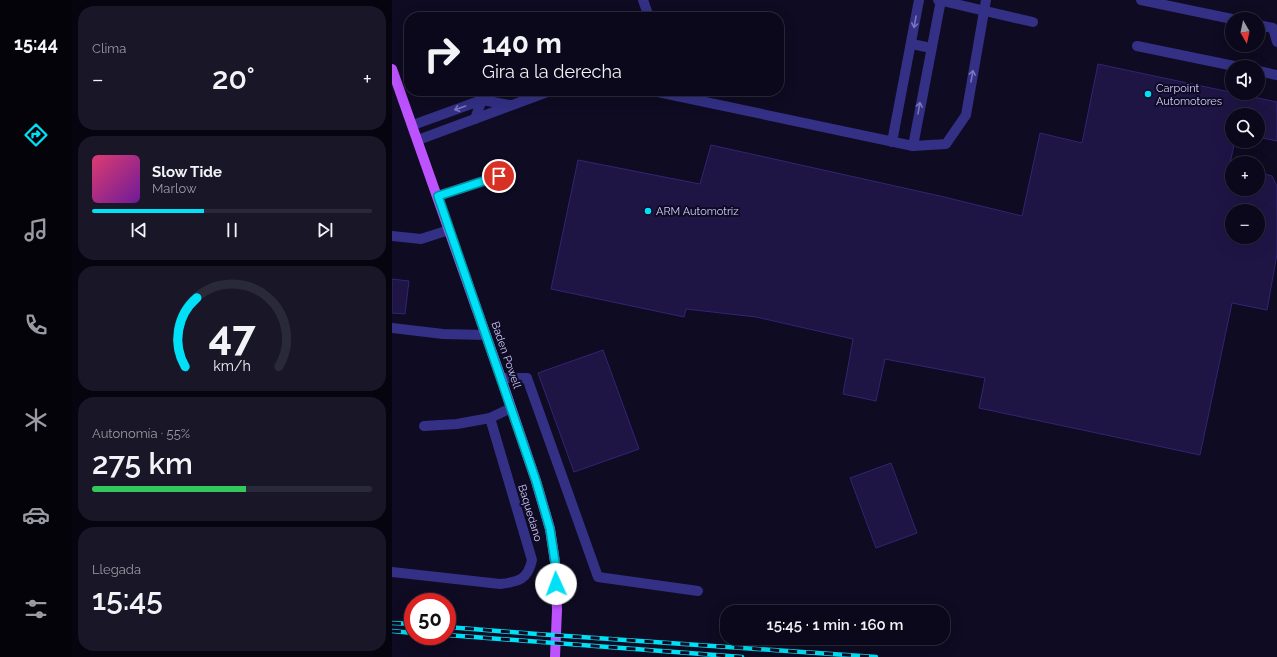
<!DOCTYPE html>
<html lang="es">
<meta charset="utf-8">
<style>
:root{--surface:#0a081a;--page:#181627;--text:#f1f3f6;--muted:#999aa2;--line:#2a2939;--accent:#00e0f6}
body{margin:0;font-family:Raleway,sans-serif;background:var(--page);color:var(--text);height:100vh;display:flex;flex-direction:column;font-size:15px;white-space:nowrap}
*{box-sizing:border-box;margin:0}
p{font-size:13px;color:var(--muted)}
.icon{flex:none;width:22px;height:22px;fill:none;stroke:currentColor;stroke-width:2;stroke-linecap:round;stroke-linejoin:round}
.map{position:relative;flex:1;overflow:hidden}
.sheet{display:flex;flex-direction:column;gap:6px;padding:6px;background:#06040e;width:320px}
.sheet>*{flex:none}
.guide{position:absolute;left:12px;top:12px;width:380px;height:84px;border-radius:16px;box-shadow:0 4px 16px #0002,0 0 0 1px var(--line);background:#0a081a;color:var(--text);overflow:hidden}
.needle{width:26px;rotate:171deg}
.fabs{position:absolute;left:833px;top:12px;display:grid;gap:8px}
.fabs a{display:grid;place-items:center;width:40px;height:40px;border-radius:50%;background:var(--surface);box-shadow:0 4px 16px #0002,0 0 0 1px var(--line);font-size:20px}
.speed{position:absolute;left:12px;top:593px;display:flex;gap:8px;font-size:20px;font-weight:700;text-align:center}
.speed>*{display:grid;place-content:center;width:52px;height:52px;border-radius:50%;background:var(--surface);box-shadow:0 4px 16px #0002,0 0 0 1px var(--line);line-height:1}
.speed .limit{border:6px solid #d22;background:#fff;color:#111}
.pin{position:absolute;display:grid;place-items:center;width:34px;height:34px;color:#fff;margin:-17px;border:2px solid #fff;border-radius:50%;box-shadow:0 1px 4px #0007}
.me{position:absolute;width:44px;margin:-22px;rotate:358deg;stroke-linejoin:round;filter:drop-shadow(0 0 3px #0008)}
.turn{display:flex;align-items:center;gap:14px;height:84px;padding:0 12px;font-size:18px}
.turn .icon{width:52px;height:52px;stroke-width:2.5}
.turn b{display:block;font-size:28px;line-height:34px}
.big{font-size:30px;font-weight:600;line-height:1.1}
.sheet .tile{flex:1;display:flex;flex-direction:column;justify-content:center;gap:6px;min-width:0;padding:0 14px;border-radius:16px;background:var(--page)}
.sheet .dial{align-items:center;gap:0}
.dial svg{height:104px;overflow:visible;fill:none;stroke:var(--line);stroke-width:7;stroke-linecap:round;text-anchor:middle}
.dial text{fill:var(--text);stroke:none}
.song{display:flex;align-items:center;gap:12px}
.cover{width:48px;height:48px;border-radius:6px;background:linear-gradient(135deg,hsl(340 70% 55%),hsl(280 70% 35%))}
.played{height:4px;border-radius:2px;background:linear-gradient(90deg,var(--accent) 40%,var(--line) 40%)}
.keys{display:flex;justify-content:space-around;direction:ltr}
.heat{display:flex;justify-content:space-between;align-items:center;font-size:22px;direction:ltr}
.charge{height:6px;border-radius:3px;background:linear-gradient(90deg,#34c759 55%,var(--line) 0)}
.trip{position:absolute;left:328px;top:605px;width:230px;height:40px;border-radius:16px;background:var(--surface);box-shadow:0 4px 16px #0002,0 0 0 1px var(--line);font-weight:600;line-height:40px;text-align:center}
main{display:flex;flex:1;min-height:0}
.tabs{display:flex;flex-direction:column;width:72px;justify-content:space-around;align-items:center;background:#04030a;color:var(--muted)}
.tabs .icon{width:28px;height:28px}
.tabs .selected{color:var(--accent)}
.tabs b{font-size:18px;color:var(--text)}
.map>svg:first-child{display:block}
</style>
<main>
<nav class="tabs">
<b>15:44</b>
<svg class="icon selected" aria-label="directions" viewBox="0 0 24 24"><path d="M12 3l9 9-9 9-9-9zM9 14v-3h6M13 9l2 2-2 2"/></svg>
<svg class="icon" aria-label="music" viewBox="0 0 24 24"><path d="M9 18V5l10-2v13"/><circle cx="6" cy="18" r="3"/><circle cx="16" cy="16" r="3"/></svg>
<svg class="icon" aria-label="phone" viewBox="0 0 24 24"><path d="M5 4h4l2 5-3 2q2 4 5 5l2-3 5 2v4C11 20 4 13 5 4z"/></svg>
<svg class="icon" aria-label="climate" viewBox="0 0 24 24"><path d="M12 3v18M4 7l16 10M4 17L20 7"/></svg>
<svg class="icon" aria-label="car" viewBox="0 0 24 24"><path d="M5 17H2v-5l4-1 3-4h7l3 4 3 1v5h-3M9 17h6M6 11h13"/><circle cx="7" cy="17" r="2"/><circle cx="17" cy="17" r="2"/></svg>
<svg class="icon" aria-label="filters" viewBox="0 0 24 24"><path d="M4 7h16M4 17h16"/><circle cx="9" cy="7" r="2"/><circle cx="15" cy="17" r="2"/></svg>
</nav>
<section class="sheet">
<div class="tile"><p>Clima</p>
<div class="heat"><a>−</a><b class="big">20°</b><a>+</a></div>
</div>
<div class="tile">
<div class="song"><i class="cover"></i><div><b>Slow Tide</b><p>Marlow</p></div></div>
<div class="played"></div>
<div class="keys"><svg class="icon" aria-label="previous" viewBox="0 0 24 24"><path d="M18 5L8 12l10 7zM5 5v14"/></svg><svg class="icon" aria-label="pause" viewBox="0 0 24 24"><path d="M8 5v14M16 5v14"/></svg><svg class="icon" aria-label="next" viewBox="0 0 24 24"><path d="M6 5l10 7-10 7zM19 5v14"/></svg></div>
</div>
<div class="tile dial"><svg viewBox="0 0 100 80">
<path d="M14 69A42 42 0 1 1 86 69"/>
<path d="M14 69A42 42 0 0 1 23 16" stroke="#00e0f6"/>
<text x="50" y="56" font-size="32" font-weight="700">47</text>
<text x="50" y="72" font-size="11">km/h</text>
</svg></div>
<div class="tile"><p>Autonomía · 55%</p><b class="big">275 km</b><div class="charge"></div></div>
<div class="tile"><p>Llegada</p><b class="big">15:45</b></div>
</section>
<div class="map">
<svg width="885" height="657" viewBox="0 0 885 657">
<rect width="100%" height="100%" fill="#0e0b22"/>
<g fill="#1e1545" stroke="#332473" fill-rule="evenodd">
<path d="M706,64l179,38v39l-19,-4v-22h-26v26h3l-5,22 2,1v25h26v-17l14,4 5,10v68l-10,56 -35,-7 -32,152 -221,-47 6,-30 -100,-19 -9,42 -33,-7 10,-55 -97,-22 -70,-8 -2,8 -133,-28 27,-129 122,24 11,-39 229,51 82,20 18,-83 42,10zM840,211h26v26h-26z"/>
<path d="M0,279l17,2 -4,33 -13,-1z"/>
<path d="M211,350l36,99 -65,23 -36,-99z"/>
<path d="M499,463l26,70 -41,15 -26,-70z"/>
</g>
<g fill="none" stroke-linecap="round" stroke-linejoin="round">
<g stroke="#333086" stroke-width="10">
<path d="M251,0l6,17"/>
<path d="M546,0l95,22"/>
<path d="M749,0l91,19"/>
<path d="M866,25l15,3 4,14"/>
<path d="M520,44l19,4"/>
<path d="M745,46l102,21"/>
<path d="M866,71l19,4"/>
<path d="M261,91l260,55 33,-2 20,-29 20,-115"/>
<path d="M83,119l10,-28"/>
<path d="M21,125l69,-25 28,5"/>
<path d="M26,140l132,-49"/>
<path d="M500,142l27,-142"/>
<path d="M521,146l28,-146"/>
<path d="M46,196l61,-20"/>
<path d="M0,236l29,3 28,-9"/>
<path d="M0,328l51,6 43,1"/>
<path d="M109,378h26l71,199 100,14"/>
<path d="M32,426l33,-2 33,-6"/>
<path d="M0,572l108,12c19,-2 28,-5 32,-24l-42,-142 21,-10"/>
</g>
<path stroke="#bd52ff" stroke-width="10" d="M0,69l109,309 35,103 14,48 5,33 1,22 1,26 -2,47"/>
<defs>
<g id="rail">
<path d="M0,623l21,1"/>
<path d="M55,627l90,7 339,23"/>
<path d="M0,631l21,2"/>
<path d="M55,635l295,22"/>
</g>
</defs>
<use href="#rail" stroke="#00e0f6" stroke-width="4.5"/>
<use href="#rail" stroke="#0e0b22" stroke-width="3" stroke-dasharray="9" stroke-linecap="butt"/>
</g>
<defs><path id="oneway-shaft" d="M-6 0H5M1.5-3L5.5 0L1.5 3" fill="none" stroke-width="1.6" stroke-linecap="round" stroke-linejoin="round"/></defs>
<g stroke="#7a76bc">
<use href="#oneway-shaft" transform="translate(523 22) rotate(100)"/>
<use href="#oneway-shaft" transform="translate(580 76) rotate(-80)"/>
<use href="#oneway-shaft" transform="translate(68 108) rotate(161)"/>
<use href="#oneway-shaft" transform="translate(527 108) rotate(-80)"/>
</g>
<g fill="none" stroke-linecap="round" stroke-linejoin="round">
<defs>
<path id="route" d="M107,176l-61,20 98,285 14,48 5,33 1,22"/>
</defs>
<use href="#route" stroke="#0092a0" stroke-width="10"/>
<use href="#route" stroke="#00e0f6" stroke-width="7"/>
</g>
<g fill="#00e0f6" stroke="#0e0b22" stroke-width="1.5">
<circle cx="756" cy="94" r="4"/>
<circle cx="256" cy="211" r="4"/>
</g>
<g text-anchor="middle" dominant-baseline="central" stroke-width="4" stroke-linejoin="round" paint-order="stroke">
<g font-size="11" fill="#d1cbff" stroke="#0e0b22" text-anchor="start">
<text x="764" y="88">Carpoint<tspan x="764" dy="13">Automotores</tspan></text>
<text x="264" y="211">ARM Automotriz</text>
</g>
<g font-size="11" fill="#d1cbff" stroke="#0e0b22">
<text transform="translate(114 355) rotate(71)">Baden Powell</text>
<text transform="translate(138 513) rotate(73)">Baquedano</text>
</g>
</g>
</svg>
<div class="fabs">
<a><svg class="needle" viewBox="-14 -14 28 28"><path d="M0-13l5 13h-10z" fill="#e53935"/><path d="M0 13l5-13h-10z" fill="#999aa2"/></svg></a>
<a><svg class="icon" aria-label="sound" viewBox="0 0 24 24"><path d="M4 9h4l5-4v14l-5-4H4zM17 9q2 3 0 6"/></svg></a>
<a><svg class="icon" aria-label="search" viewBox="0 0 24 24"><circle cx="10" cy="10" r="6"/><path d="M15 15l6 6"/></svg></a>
<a>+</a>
<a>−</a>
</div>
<div class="speed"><div class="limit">50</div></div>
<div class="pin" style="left:107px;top:176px;background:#d93025"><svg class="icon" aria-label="arrive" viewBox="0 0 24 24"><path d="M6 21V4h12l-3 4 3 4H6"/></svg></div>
<svg class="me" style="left:164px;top:584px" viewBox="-20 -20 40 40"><circle r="19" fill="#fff"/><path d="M0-13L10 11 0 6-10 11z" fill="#00e0f6"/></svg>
<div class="trip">15:45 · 1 min · 160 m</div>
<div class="guide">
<div class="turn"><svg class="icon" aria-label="right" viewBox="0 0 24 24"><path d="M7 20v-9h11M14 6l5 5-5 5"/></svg><div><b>140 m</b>Gira a la derecha</div></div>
</div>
</div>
</main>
